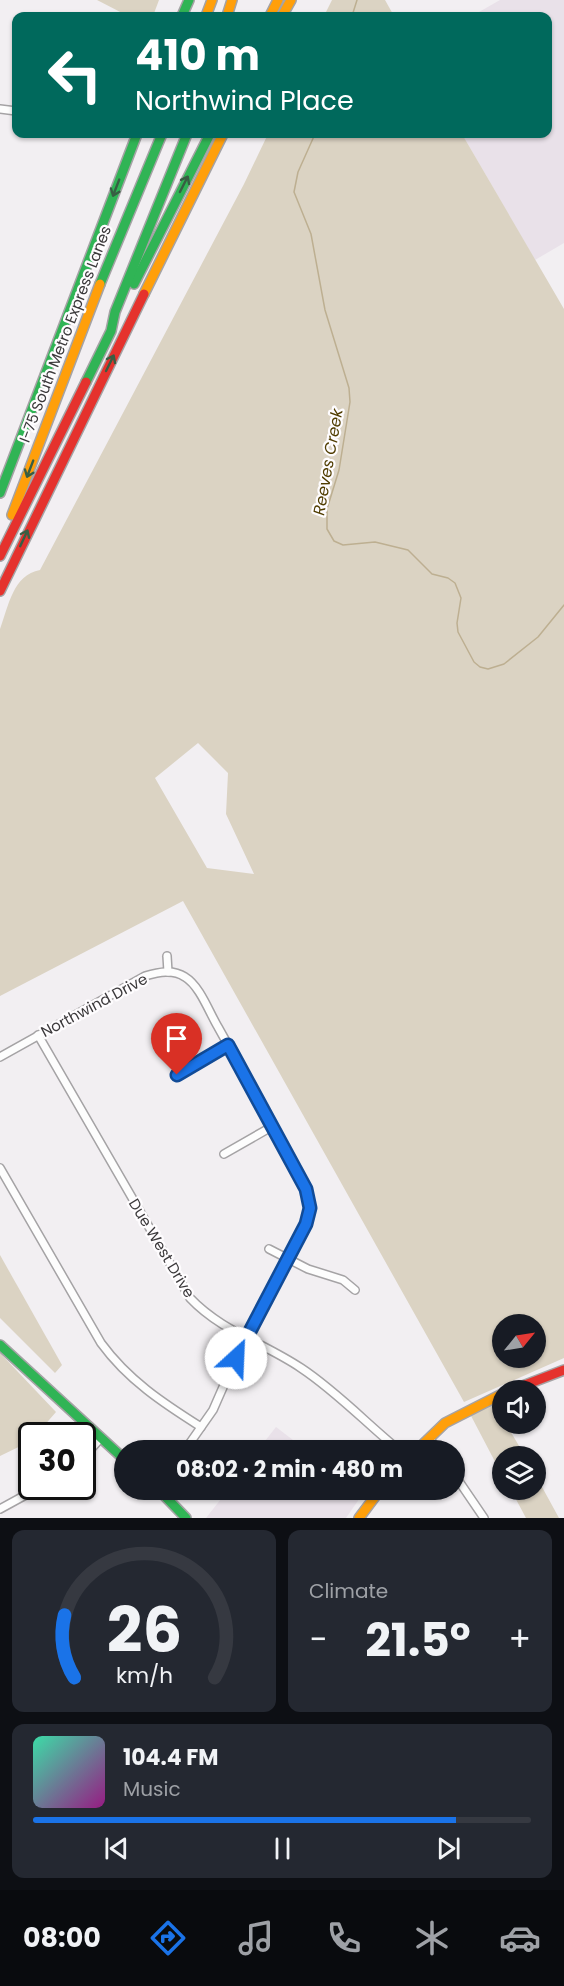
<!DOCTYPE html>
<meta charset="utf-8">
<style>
:root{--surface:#171b24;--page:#242831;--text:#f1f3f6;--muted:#9ea1a6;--line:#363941;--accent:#1a73e8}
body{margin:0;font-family:Poppins,sans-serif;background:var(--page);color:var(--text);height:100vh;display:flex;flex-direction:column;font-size:22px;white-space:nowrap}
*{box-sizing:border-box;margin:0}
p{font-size:20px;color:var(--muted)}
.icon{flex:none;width:33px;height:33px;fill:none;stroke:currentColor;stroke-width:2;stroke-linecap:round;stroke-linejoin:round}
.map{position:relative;height:1518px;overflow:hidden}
.panel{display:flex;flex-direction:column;gap:12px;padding:12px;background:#0d0f14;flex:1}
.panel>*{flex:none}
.hud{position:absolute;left:12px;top:12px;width:540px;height:126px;border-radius:12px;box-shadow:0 2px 4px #0004;background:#00695c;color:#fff;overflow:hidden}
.needle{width:39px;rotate:60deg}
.fabs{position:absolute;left:492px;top:1314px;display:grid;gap:12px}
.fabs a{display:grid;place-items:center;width:54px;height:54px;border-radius:50%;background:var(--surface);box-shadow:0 2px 4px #0004;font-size:30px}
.speed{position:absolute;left:18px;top:1422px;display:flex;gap:12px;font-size:30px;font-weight:700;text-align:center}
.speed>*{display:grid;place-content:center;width:78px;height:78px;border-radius:50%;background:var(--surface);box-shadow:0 2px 4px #0004;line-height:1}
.speed .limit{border:3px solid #111;border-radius:9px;background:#fff;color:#111}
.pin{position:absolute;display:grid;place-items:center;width:51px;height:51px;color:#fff;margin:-62px -26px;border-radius:50% 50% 50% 0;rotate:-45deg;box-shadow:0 0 6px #0007}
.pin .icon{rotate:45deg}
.me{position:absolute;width:66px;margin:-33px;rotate:25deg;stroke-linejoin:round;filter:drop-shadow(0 0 4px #0008)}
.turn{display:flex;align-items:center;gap:21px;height:126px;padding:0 24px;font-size:27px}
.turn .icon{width:78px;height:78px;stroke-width:2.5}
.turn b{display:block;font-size:42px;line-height:51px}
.big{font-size:45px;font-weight:700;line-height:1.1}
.panel .card{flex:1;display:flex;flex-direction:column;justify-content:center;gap:9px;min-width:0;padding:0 21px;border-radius:12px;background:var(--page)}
.panel .dial{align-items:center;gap:0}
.dial svg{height:156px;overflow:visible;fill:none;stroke:var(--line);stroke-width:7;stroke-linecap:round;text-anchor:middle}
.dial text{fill:var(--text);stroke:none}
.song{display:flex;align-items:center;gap:18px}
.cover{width:72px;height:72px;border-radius:9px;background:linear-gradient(135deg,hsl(160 70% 55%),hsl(310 70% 35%))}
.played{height:6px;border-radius:3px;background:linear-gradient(90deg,var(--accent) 85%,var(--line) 85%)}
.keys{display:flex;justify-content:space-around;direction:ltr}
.heat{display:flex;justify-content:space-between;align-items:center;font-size:33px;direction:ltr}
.panel .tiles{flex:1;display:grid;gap:12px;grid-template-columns:1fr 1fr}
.card:last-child{grid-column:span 2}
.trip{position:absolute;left:114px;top:1440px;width:351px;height:60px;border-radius:30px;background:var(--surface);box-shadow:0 2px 4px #0004;font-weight:700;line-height:60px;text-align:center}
.menu{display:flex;height:96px;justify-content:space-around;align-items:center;background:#090b0e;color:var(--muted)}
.menu .icon{width:42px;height:42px}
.menu .active{color:var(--accent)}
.menu b{font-size:27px;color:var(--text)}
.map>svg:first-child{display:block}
</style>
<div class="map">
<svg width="564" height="1518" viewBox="0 0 564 1518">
<rect width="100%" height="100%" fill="#f2eff2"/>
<g fill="#e9e1e9">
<path d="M500,0h64v243l-29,17 -73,-126h86v-118h-76z"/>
<path d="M276,1427l30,23h-48z"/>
<path d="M228,1490h127l7,5 -16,23h-140z"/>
</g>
<g fill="#dbd3c3" fill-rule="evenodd">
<path d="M97,0h62l-6,16h-25z"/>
<path d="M332,0h53l9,16h-70z"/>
<path d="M268,134h194l102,175v1049l-100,44 -281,-501 -183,95v-367c9,-24 13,-54 40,-59l204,-386zM198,743l30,30 -2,41 28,60 -47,-6 -52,-90zM536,1324v34h-34v-34z"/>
<path d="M0,1255l62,110 -7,8 -55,-55z"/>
<path d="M0,1353l56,59 -20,23 -4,1 -1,5 -31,15z"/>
<path d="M493,1401l9,17v6h4l19,32h-23v19l-33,-63z"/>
<path d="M536,1476l23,42h-33l-15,-28h25z"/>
</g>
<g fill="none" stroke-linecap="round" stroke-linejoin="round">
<g stroke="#bdaf91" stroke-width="1.5">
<path d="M352,16l5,-16"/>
<path d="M315,134l-17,38 -4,20 17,42 14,76 24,78 1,14 -11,68 -12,39v20l7,12 9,4 32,-3 33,8 24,24 16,4 7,5 6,15 -4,25 1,9 16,30 6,5 8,2 16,-5 34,-27 26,-32"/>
</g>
<defs>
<g id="street">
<path d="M0,109l16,2"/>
<path d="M167,956l1,16"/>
<path d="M38,1035l152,263c31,33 74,45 111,70 35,23 66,56 98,82"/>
<path d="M0,1057l145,-81c14,-4 28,-7 40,1 15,9 24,35 33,50 30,54 61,107 88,162l4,19 -4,16 -10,23 -51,90 -32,73 -28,40"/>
<path d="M177,1075l51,-30"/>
<path d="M224,1154l49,-28"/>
<path d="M0,1168l101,175c27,37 62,60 100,84"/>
<path d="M269,1249l39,20 35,11 12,10"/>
<path d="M429,1438l9,12"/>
<path d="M82,1459l19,-21"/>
<path d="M454,1474l30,44"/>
<path d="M0,1509l42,-23"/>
</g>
<g id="fast">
<path d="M182,16l7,-16"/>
<path d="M100,284l62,-150"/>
<path d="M134,284l76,-150"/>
<path d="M86,382l25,-51 4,-19 72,-178"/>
<path d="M0,493l137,-359"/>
<path d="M0,1345l124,114"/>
<path d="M159,1490l27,28"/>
</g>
<g id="slow">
<path d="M206,16l6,-16"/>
<path d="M227,16l5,-16"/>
<path d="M270,16l8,-16"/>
<path d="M282,16l9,-16"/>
<path d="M144,294l79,-160"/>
<path d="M12,515l88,-231"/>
<path d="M417,1450l28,-27 57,-29"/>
<path d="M359,1518l21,-28"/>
</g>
<g id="jam">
<path d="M0,556l86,-174"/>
<path d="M0,591l144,-297"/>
<path d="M512,1390l52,-20"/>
</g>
</defs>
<use href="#street" stroke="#a5a3a5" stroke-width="10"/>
<use href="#fast" stroke="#a5a3a5" stroke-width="12"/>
<use href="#slow" stroke="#a5a3a5" stroke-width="12"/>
<use href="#jam" stroke="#a5a3a5" stroke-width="12"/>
<use href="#street" stroke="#fdfdfd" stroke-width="7"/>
<use href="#fast" stroke="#30b455" stroke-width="9"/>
<use href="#slow" stroke="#ff9f0a" stroke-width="9"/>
<use href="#jam" stroke="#e5322d" stroke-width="9"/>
</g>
<defs><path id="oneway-shaft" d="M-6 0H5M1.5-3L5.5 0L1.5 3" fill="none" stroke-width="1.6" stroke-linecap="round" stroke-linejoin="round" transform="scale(1.5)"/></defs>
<g stroke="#385e43">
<use href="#oneway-shaft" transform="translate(184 184) rotate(-63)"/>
<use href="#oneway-shaft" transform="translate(116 188) rotate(111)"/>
<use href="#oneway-shaft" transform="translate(110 363) rotate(-64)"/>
<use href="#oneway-shaft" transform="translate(30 469) rotate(111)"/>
<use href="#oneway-shaft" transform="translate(24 538) rotate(-65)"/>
</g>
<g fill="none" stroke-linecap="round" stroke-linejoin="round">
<defs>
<path id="route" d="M177,1075l51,-30 78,144 4,19 -4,16 -70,134"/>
</defs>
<use href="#route" stroke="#114b97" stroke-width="15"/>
<use href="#route" stroke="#1a73e8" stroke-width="10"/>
</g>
<g text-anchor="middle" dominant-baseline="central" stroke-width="4.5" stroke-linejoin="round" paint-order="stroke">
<g font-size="15" fill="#3b393b" stroke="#fefcfe">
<text transform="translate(65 334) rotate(-69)">I-75 South Metro Express Lanes</text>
<text transform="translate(94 1005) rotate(-28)">Northwind Drive</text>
<text transform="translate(162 1248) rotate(59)">Due West Drive</text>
</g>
<g font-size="16" font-style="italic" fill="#503d00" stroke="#fefcfe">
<text transform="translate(328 462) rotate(-80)">Reeves Creek</text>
</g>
</g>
</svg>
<div class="fabs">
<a><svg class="needle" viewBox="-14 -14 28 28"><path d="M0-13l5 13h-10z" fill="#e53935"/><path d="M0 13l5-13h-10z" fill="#9ea1a6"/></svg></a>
<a><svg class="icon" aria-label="sound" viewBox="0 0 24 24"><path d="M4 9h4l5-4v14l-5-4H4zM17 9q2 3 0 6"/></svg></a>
<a><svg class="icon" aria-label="layers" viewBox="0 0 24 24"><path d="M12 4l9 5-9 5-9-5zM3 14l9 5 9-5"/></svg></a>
</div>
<div class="speed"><div class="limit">30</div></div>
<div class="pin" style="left:177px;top:1075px;background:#d93025"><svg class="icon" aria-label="arrive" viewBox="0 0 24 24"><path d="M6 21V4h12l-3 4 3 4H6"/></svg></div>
<svg class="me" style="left:236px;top:1358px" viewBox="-20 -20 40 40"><circle r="19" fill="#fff"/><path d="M0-13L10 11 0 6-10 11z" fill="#1a73e8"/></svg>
<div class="trip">08:02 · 2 min · 480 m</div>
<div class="hud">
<div class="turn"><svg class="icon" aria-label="left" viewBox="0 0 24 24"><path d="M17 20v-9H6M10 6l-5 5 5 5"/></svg><div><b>410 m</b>Northwind Place</div></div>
</div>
</div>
<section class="panel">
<div class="tiles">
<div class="card dial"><svg viewBox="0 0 100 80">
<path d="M14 69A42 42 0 1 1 86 69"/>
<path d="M14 69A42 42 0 0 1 9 37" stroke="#1a73e8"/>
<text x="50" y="56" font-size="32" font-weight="700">26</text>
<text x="50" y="72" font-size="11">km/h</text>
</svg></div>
<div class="card"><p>Climate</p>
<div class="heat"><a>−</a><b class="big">21.5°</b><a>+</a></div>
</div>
<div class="card">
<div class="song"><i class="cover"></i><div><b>104.4 FM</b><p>Music</p></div></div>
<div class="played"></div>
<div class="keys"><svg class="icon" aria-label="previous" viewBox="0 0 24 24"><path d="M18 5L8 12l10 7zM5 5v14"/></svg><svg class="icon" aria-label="pause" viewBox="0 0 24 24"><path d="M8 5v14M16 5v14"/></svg><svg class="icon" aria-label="next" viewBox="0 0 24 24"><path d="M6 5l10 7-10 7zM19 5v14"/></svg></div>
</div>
</div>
</section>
<nav class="menu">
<b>08:00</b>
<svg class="icon active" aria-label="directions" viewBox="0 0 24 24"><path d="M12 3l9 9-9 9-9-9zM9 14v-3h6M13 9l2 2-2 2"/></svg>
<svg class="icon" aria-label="music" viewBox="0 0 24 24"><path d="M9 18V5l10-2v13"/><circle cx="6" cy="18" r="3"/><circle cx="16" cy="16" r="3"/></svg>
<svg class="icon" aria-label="phone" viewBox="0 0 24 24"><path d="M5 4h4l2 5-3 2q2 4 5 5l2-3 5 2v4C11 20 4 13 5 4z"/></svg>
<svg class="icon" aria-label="climate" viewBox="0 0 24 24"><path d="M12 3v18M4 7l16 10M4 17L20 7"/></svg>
<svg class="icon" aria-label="car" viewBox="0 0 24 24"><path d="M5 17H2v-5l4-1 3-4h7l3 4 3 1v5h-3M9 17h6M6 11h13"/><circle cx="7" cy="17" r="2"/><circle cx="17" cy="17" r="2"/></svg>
</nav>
